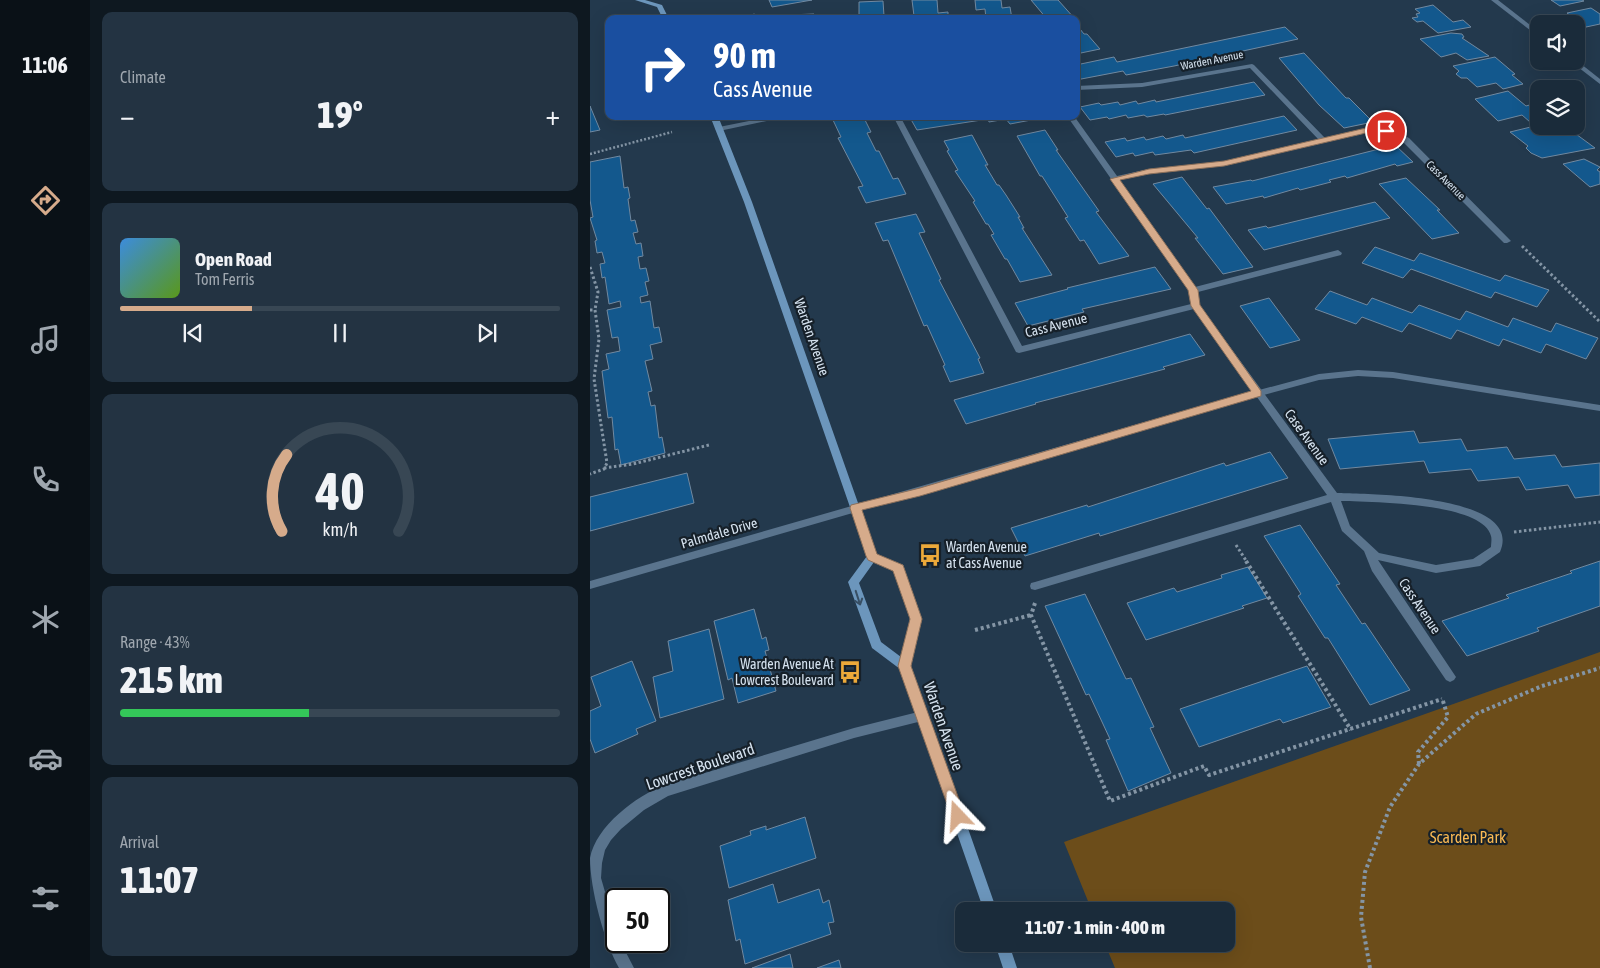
<!DOCTYPE html>
<meta charset="utf-8">
<style>
:root{--surface:#1a2b3a;--page:#233342;--text:#f1f3f6;--muted:#9fa7af;--line:#384754;--accent:#d6ab8b}
body{margin:0;font-family:"Asap Condensed",sans-serif;background:var(--page);color:var(--text);height:100vh;display:flex;flex-direction:column;font-size:19px;white-space:nowrap}
*{box-sizing:border-box;margin:0}
p{font-size:16px;color:var(--muted)}
.icon{flex:none;width:28px;height:28px;fill:none;stroke:currentColor;stroke-width:2;stroke-linecap:round;stroke-linejoin:round}
.map{position:relative;flex:1;overflow:hidden}
.sheet{display:flex;flex-direction:column;gap:12px;padding:12px;background:#0e1820;width:500px}
.sheet>*{flex:none}
.guide{position:absolute;left:15px;top:15px;width:475px;height:105px;border-radius:10px;box-shadow:0 5px 20px #0002,0 0 0 1px var(--line);background:#1a4fa0;color:#fff;overflow:hidden}
.tools{position:absolute;left:940px;top:15px;display:grid;gap:10px}
.tools a{display:grid;place-items:center;width:55px;height:55px;border-radius:10px;background:var(--surface);box-shadow:0 5px 20px #0002,0 0 0 1px var(--line);font-size:25px}
.speed{position:absolute;left:15px;top:888px;display:flex;gap:10px;font-size:25px;font-weight:700;text-align:center}
.speed>*{display:grid;place-content:center;width:65px;height:65px;border-radius:50%;background:var(--surface);box-shadow:0 5px 20px #0002,0 0 0 1px var(--line);line-height:1}
.speed .limit{border:2px solid #111;border-radius:8px;background:#fff;color:#111}
.pin{position:absolute;display:grid;place-items:center;width:42px;height:42px;color:#fff;margin:-21px;border:2px solid #fff;border-radius:50%;box-shadow:0 1px 5px #0007}
.me{position:absolute;width:55px;margin:-28px;rotate:340deg;stroke-linejoin:round;filter:drop-shadow(0 0 4px #0008)}
.turn{display:flex;align-items:center;gap:18px;height:105px;padding:0 25px;font-size:22px}
.turn .icon{width:65px;height:65px;stroke-width:2.5}
.turn b{display:block;font-size:35px;line-height:42px}
.big{font-size:38px;font-weight:800;line-height:1.1}
.sheet .card{flex:1;display:flex;flex-direction:column;justify-content:center;gap:8px;min-width:0;padding:0 18px;border-radius:10px;background:var(--page)}
.sheet .dial{align-items:center;gap:0}
.dial svg{height:130px;overflow:visible;fill:none;stroke:var(--line);stroke-width:7;stroke-linecap:round;text-anchor:middle}
.dial text{fill:var(--text);stroke:none}
.song{display:flex;align-items:center;gap:15px}
.cover{width:60px;height:60px;border-radius:8px;background:linear-gradient(135deg,hsl(210 70% 55%),hsl(90 70% 35%))}
.played{height:5px;border-radius:2px;background:linear-gradient(90deg,var(--accent) 30%,var(--line) 30%)}
.keys{display:flex;justify-content:space-around;direction:ltr}
.heat{display:flex;justify-content:space-between;align-items:center;font-size:28px;direction:ltr}
.charge{height:8px;border-radius:4px;background:linear-gradient(90deg,#34c759 43%,var(--line) 0)}
.trip{position:absolute;left:365px;top:902px;width:280px;height:50px;border-radius:10px;background:var(--surface);box-shadow:0 5px 20px #0002,0 0 0 1px var(--line);font-weight:800;line-height:50px;text-align:center}
main{display:flex;flex:1;min-height:0}
.menu{display:flex;flex-direction:column;width:90px;justify-content:space-around;align-items:center;background:#0a1117;color:var(--muted)}
.menu .icon{width:35px;height:35px}
.menu .active{color:var(--accent)}
.menu b{font-size:22px;color:var(--text)}
.map>svg:first-child{display:block}
</style>
<main>
<nav class="menu">
<b>11:06</b>
<svg class="icon active" aria-label="directions" viewBox="0 0 24 24"><path d="M12 3l9 9-9 9-9-9zM9 14v-3h6M13 9l2 2-2 2"/></svg>
<svg class="icon" aria-label="music" viewBox="0 0 24 24"><path d="M9 18V5l10-2v13"/><circle cx="6" cy="18" r="3"/><circle cx="16" cy="16" r="3"/></svg>
<svg class="icon" aria-label="phone" viewBox="0 0 24 24"><path d="M5 4h4l2 5-3 2q2 4 5 5l2-3 5 2v4C11 20 4 13 5 4z"/></svg>
<svg class="icon" aria-label="climate" viewBox="0 0 24 24"><path d="M12 3v18M4 7l16 10M4 17L20 7"/></svg>
<svg class="icon" aria-label="car" viewBox="0 0 24 24"><path d="M5 17H2v-5l4-1 3-4h7l3 4 3 1v5h-3M9 17h6M6 11h13"/><circle cx="7" cy="17" r="2"/><circle cx="17" cy="17" r="2"/></svg>
<svg class="icon" aria-label="filters" viewBox="0 0 24 24"><path d="M4 7h16M4 17h16"/><circle cx="9" cy="7" r="2"/><circle cx="15" cy="17" r="2"/></svg>
</nav>
<section class="sheet">
<div class="card"><p>Climate</p>
<div class="heat"><a>−</a><b class="big">19°</b><a>+</a></div>
</div>
<div class="card">
<div class="song"><i class="cover"></i><div><b>Open Road</b><p>Tom Ferris</p></div></div>
<div class="played"></div>
<div class="keys"><svg class="icon" aria-label="previous" viewBox="0 0 24 24"><path d="M18 5L8 12l10 7zM5 5v14"/></svg><svg class="icon" aria-label="pause" viewBox="0 0 24 24"><path d="M8 5v14M16 5v14"/></svg><svg class="icon" aria-label="next" viewBox="0 0 24 24"><path d="M6 5l10 7-10 7zM19 5v14"/></svg></div>
</div>
<div class="card dial"><svg viewBox="0 0 100 80">
<path d="M14 69A42 42 0 1 1 86 69"/>
<path d="M14 69A42 42 0 0 1 17 22" stroke="#d6ab8b"/>
<text x="50" y="56" font-size="32" font-weight="700">40</text>
<text x="50" y="72" font-size="11">km/h</text>
</svg></div>
<div class="card"><p>Range · 43%</p><b class="big">215 km</b><div class="charge"></div></div>
<div class="card"><p>Arrival</p><b class="big">11:07</b></div>
</section>
<div class="map">
<svg width="1010" height="968" viewBox="0 0 1010 968">
<rect width="100%" height="100%" fill="#23394d"/>
<path fill="#6c4d1a" d="M1010,652v316h-485l-10,-24h121v-33h-134l-28,-69z"/>
<g fill="#13588d" stroke="#7189a0">
<path d="M179,0h43l-40,7z"/>
<path d="M322,0h25l1,13 10,-1v7h-25v-4l-9,1z"/>
<path d="M385,0h26l1,8 8,-1 2,12h-26l-1,-10 -9,1z"/>
<path d="M441,0h27l17,19h-28z"/>
<path d="M961,0h31l2,1 -24,5z"/>
<path d="M293,1l1,15h2v3h-27v-17z"/>
<path d="M843,5l20,17 10,-2 8,7 -33,6 -15,-12 -6,1 -5,-4 6,-1 -2,-3 4,-1 -5,-4z"/>
<path d="M1001,8l9,6v10l-14,3 -19,-14z"/>
<path d="M224,14v5h-25v-4z"/>
<path d="M486,24l8,10h3l13,15 -24,5z"/>
<path d="M695,27l13,12 -124,27 -48,9 -3,-4 -47,9v-15l38,-8 3,5z"/>
<path d="M861,33l11,1 2,3 -2,1 27,18 -22,4 -11,-7 -15,4 -21,-18z"/>
<path d="M714,53l42,45h3l24,24 -29,6 -25,-23 -40,-47z"/>
<path d="M905,57l20,17 -3,1 11,9 -20,5 -7,-6 -19,4 -10,-9h-6l-5,-4 3,-3 -6,-5z"/>
<path d="M664,82l11,13 -100,20 -1,-1 -17,3 -3,-2 -16,3 -2,-3 -17,4 -2,-2 -17,3 -10,-13 19,-4 2,2 17,-3 2,3 16,-4 2,3 17,-4 1,2z"/>
<path d="M918,91l18,15 7,-2 6,4v11l-9,3 -8,-7 -24,6 -23,-22z"/>
<path d="M0,106l10,24 -10,2z"/>
<path d="M260,116h13l8,16 -4,1 9,18h3l14,28 5,-1 8,16 -40,9 -8,-16 5,-1 -25,-48 3,-1 -8,-17z"/>
<path d="M319,116h138v1l-37,7 -4,-5 -17,3 -1,-3 -71,11z"/>
<path d="M694,116l13,14 -103,23 -3,-3 -36,5 -2,-3 -18,4 -2,-3 -17,4 -11,-15 20,-4 2,3 17,-4 2,3 17,-4 3,3 17,-4 2,3z"/>
<path d="M949,125l26,1 30,22 -53,10 -11,-5 -5,-5 2,-2 -18,-14z"/>
<path d="M455,130l13,20h-2l43,61 -3,1 33,44 -30,8 -15,-24 -4,1 -15,-23 3,-1 -26,-41h-2l-23,-40z"/>
<path d="M382,135l16,30h-3l12,20h2l7,10 14,22h-2l6,11h-2l30,47 -32,7 -13,-23h-2l-14,-24 3,-1 -6,-10h-2l-13,-22 2,-1 -20,-30 3,-1 -11,-19 2,-1 -5,-9z"/>
<path d="M805,145l18,17 -16,4 -2,-2 -48,14 -2,-2 -16,4 2,2 -31,8 -2,-2 -34,10 -1,-2 -37,8 -13,-17 38,-7 1,1z"/>
<path d="M30,156l4,32 4,-1 2,11 -2,1 3,22 4,-1 3,12 -5,1 3,11 5,-1 2,13 -5,1 2,12 6,-1 3,13 -4,1 3,13 -8,2 1,6 9,-2 4,27 5,-1 3,15 -12,3 3,14 -8,2 7,30 -4,1 3,14 4,-1 4,33 3,-1 3,16 -44,12 -3,-16 -3,1 -3,-33 -4,1 -6,-47 7,-2 -3,-15 14,-3 -2,-14 -6,1 -5,-28 14,-3 -1,-6 -11,3 -4,-27 -3,1 -2,-14 5,-1 -3,-11 -5,1 -2,-12 2,-1 -7,-22 3,-1 -3,-17v-38z"/>
<path d="M994,159l16,8 -3,3 3,2v12l-10,3 -27,-23z"/>
<path d="M592,177l25,32 2,-1 44,59 -30,7 -28,-36h3l-45,-54z"/>
<path d="M816,178l34,32h-3l22,23 -27,6 -53,-55z"/>
<path d="M785,202l15,16 -126,32 -16,-20 18,-4 2,2z"/>
<path d="M326,214l9,18 -6,1 22,46 -2,1 41,78 -2,1 6,14 -34,9 -7,-16 2,-1 -18,-40 -3,1 -36,-86 -5,1 -8,-18z"/>
<path d="M785,247l39,14 6,-8 80,28 5,-6 44,15 -12,17 -42,-15 -4,6 -80,-29 -8,9 -41,-15z"/>
<path d="M565,267l16,22 -89,20 2,3 -56,14 -13,-23 53,-14 -1,-1z"/>
<path d="M740,291l37,14 5,-7 40,15 7,-8 41,15 6,-9 42,16 5,-9 38,14 5,-9 42,15 -12,21 -40,-15 -5,9 -38,-14 -4,7 -42,-16 -6,9 -42,-16 -7,9 -40,-15 -6,7 -41,-15z"/>
<path d="M679,298l31,42 -30,8 -30,-42z"/>
<path d="M600,334l15,21 -42,12 2,2 -130,34 1,1 -70,20 -12,-24z"/>
<path d="M824,431l5,12 42,-4 6,12 40,-4 7,12 41,-4 7,12 38,-4v32l-25,3 -7,-13 -42,5 -7,-13 -41,4 -7,-12 -42,4 -5,-12 -84,8 -12,-30z"/>
<path d="M680,452l18,26 -188,58 -1,-3 -74,23 -14,-28 76,-23 1,2 136,-44 2,3z"/>
<path d="M97,473l7,30 -104,28v-34z"/>
<path d="M710,525l40,59 -4,1 26,39 3,-1 45,67 -40,15 -42,-67h-3l-27,-42 3,-2 -37,-58z"/>
<path d="M1010,561v45l-63,22 2,3 -72,25 -25,-35 67,-23 -3,-3 66,-22 -2,-2z"/>
<path d="M658,567l19,31 -25,8 2,2 -98,32 -19,-37 47,-15 3,4 45,-14 -1,-3z"/>
<path d="M495,594l41,85 5,-1 23,49 -4,1 21,45 -43,18 -22,-51 4,-1 -21,-45 -3,1 -41,-89z"/>
<path d="M164,609l8,30 4,-2 3,13 -4,1 11,40 -38,12 -6,-25 -4,2 -14,-59z"/>
<path d="M119,629l15,70 -64,19 -7,-41 20,-6 -5,-30z"/>
<path d="M42,661l24,60 -20,8 2,5 -43,19 -5,-14v-28l11,-5 -10,-29z"/>
<path d="M717,666l24,41 -48,16 -3,-4 -81,28 -19,-38z"/>
<path d="M215,817l11,41 -87,30 -9,-42 31,-11 -1,-4 16,-5v4z"/>
<path d="M183,884l5,19 41,-14 4,14 6,-3 5,22 -6,1 3,11 -86,30 -5,-25 -4,2 -8,-41z"/>
<path d="M200,954l3,14h-41z"/>
<path d="M249,960l2,8h-24z"/>
</g>
<g fill="none" stroke-linecap="round" stroke-linejoin="round">
<g stroke="#8495a5" stroke-width="2.5" stroke-dasharray="2 2" stroke-linecap="butt">
<path d="M143,19l21,-4 10,4"/>
<path d="M0,154l82,-22"/>
</g>
<g stroke="#8495a5" stroke-width="3" stroke-dasharray="2.5 2.5" stroke-linecap="butt">
<path d="M932,246l78,76"/>
<path d="M0,267l8,25 -3,18"/>
<path d="M0,310h5l4,29 -5,40 13,84 -3,6 -14,5"/>
<path d="M14,468l29,-4 76,-19"/>
<path d="M924,532l86,-10"/>
<path d="M646,545l11,17"/>
</g>
<g stroke="#8495a5" stroke-width="4" stroke-dasharray="3 3" stroke-linecap="butt">
<path d="M656,561l105,169"/>
<path d="M445,603l-4,12 79,186 94,-35 5,9 233,-76"/>
<path d="M385,630l56,-15"/>
<path d="M829,764l-1,-12 30,-35 -6,-19"/>
<path d="M780,968l-9,-51 4,-45 25,-65 29,-43 57,-50 66,-28 58,-18"/>
</g>
<g fill="#5a748d" fill-rule="evenodd">
<path d="M662,64l2,1 71,73c30,-7 56,-17 84,0l102,103 -4,2h-3l-101,-101c-12,-8 -23,-11 -37,-9l-142,33 -75,7 -30,7 76,107 143,-37 4,3 -1,2 -143,37 2,14 137,187c29,1 188,1 163,59l-20,14 -44,7 -58,-13 78,117 -2,3 -4,2 -4,-2 -74,-109 -8,-20 -22,-20 -11,-29 -296,88 -4,-1 -1,-3 1,-3 4,-1 292,-87 -133,-186 -175,44 -3,-1 -123,-236h7l122,230 169,-42 -2,-14 -122,-174h7l43,60 32,-7 75,-7 95,-22 -69,-72 -108,19 -66,3v-4l66,-3zM751,501c28,1 142,1 150,35 1,3 0,8 0,11l-18,12 -37,6 -57,-12 -29,-27z"/>
<path d="M184,116h16l-71,15 -4,-2 4,-2z"/>
</g>
<g fill="#5a748d" fill-rule="evenodd">
<path d="M901,0h7l41,32v5z"/>
<path d="M986,60l24,19v5l-30,-23z"/>
<path d="M768,370l35,2 207,33v6l-207,-33 -35,-2 -39,4 -107,29 -622,180v-8l621,-178 108,-29z"/>
<path d="M332,711l4,1 2,4 -2,4 -72,18 -186,58 -24,14 -23,19 -10,11 -6,10 -3,13 -1,15 15,52v11h4l14,27h-15c-15,-26 -29,-80 -29,-110 6,-32 46,-62 75,-73l189,-57z"/>
</g>
<g fill="#6c96bc" fill-rule="evenodd">
<path d="M45,0h10l17,5 7,14h-6l-6,-12z"/>
<path d="M120,116h8l34,86 124,352 27,11 1,3 18,51 -11,47 86,245h-13l-84,-242 -28,-21 -24,-66 19,-26 -123,-354zM284,562l21,9 15,48 -9,38 -20,-15 -22,-59z"/>
<path d="M405,944h14l8,24h-14z"/>
</g>
</g>
<defs><path id="oneway-shaft" d="M-6 0H5M1.5-3L5.5 0L1.5 3" fill="none" stroke-width="1.6" stroke-linecap="round" stroke-linejoin="round" transform="scale(1.25)"/></defs>
<use stroke="#384f64" href="#oneway-shaft" transform="translate(268 598) rotate(72)"/>
<path fill="#d6ab8b" stroke="#8b6f5a" d="M776,128h20l4,3 -4,2h-20l-142,33 -75,8 -29,6 78,110 2,15 61,86v5l-341,100 -58,14 15,44 26,11 19,54 -11,47 54,150 -2,5 -5,1 -5,-1 -55,-155 12,-47 -17,-48 -25,-11 -2,-4 -16,-48 1,-3 69,-17 331,-97 -60,-85 -3,-16 -78,-111 39,-10 75,-8z"/>
<defs>
<symbol id="bus-bare" viewBox="-9 -9 18 18"><path d="M-5-6H5V4H4V6H2V4H-2V6H-4V4H-5ZM-3.5-4V0h7V-4ZM-3.5 1.2v1.5H-2V1.2ZM2 1.2v1.5H3.5V1.2Z" fill="#eca93a" stroke="#162029" stroke-width="2.5" paint-order="stroke"/></symbol>
</defs>
<g fill-rule="evenodd">
<use href="#bus-bare" x="324" y="539" width="32" height="32"/>
<use href="#bus-bare" x="244" y="656" width="32" height="32"/>
</g>
<g text-anchor="middle" dominant-baseline="central" stroke-width="4.5" stroke-linejoin="round" paint-order="stroke">
<g font-size="11" fill="#d5e2ef" stroke="#162029">
<text transform="translate(622 60) rotate(-11)">Warden Avenue</text>
<text transform="translate(856 180) rotate(45)">Cass Avenue</text>
</g>
<g font-size="14" fill="#d5e2ef" stroke="#162029">
<text transform="translate(466 325) rotate(-14)">Cass Avenue</text>
<text transform="translate(222 337) rotate(71)">Warden Avenue</text>
<text transform="translate(717 437) rotate(54)">Case Avenue</text>
<text transform="translate(129 533) rotate(-16)">Palmdale Drive</text>
<text transform="translate(830 606) rotate(56)">Cass Avenue</text>
</g>
<g font-size="14" fill="#d5e2ef" stroke="#162029" text-anchor="start">
<text x="356" y="547">Warden Avenue<tspan x="356" dy="16">at Cass Avenue</tspan></text>
<text x="244" y="664" text-anchor="end">Warden Avenue At<tspan x="244" dy="16">Lowcrest Boulevard</tspan></text>
</g>
<g font-size="16" fill="#d5e2ef" stroke="#162029">
<text transform="translate(354 726) rotate(71)">Warden Avenue</text>
<text transform="translate(110 766) rotate(-19)">Lowcrest Boulevard</text>
</g>
<g font-size="16" fill="#f9b953" stroke="#162029">
<text x="878" y="837">Scarden Park</text>
</g>
</g>
</svg>
<div class="tools">
<a><svg class="icon" aria-label="sound" viewBox="0 0 24 24"><path d="M4 9h4l5-4v14l-5-4H4zM17 9q2 3 0 6"/></svg></a>
<a><svg class="icon" aria-label="layers" viewBox="0 0 24 24"><path d="M12 4l9 5-9 5-9-5zM3 14l9 5 9-5"/></svg></a>
</div>
<div class="speed"><div class="limit">50</div></div>
<div class="pin" style="left:796px;top:131px;background:#d93025"><svg class="icon" aria-label="arrive" viewBox="0 0 24 24"><path d="M6 21V4h12l-3 4 3 4H6"/></svg></div>
<svg class="me" style="left:368px;top:816px" viewBox="-20 -20 40 40"><path d="M0-17L14 15 0 8-14 15z" fill="#d6ab8b" stroke="#fff" stroke-width="4"/></svg>
<div class="trip">11:07 · 1 min · 400 m</div>
<div class="guide">
<div class="turn"><svg class="icon" aria-label="right" viewBox="0 0 24 24"><path d="M7 20v-9h11M14 6l5 5-5 5"/></svg><div><b>90 m</b>Cass Avenue</div></div>
</div>
</div>
</main>
